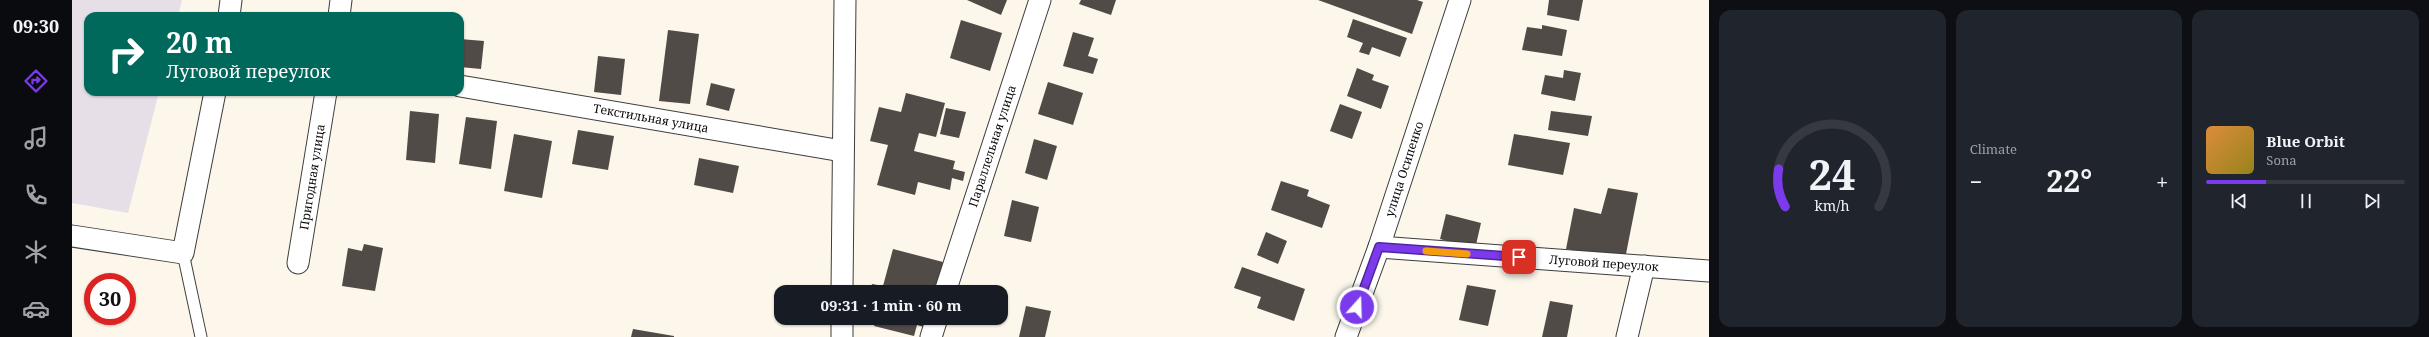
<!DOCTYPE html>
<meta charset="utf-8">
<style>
:root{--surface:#171b24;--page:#20242c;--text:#f1f3f6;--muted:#9ea1a6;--line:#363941;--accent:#7c3aed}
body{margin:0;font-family:"Noto Serif",serif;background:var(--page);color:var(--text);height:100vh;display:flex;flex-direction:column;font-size:15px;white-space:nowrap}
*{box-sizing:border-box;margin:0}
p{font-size:13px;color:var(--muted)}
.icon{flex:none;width:22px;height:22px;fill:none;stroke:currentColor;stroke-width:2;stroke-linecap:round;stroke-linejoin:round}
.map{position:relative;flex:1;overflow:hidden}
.details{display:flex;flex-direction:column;gap:10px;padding:10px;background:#0d0f14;width:720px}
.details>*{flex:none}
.guide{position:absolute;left:12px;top:12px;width:380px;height:84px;border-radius:12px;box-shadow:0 1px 3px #0004;background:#00695c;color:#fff;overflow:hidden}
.speed{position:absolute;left:12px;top:273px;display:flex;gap:8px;font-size:20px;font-weight:700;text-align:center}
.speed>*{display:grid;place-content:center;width:52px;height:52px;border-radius:50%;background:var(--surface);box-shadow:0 1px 3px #0004;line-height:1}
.speed .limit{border:6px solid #d22;background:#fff;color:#111}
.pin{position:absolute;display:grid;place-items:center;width:34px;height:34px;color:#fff;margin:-17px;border-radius:8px;box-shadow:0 2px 6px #0006}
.me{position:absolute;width:44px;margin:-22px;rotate:20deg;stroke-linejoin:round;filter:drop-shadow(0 0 3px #0008)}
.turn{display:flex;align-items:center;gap:14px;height:84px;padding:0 16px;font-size:18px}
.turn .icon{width:52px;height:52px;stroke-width:2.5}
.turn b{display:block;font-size:28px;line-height:34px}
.big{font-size:30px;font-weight:700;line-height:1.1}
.details .tile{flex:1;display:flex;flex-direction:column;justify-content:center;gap:6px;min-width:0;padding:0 14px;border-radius:12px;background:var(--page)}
.details .dial{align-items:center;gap:0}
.dial svg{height:104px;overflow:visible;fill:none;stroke:var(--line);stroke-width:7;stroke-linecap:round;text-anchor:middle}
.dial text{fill:var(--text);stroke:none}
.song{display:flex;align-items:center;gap:12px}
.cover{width:48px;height:48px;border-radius:6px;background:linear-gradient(135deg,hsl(30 70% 55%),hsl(50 70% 35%))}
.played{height:4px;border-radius:2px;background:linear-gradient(90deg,var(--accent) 30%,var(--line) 30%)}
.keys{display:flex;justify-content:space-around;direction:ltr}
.heat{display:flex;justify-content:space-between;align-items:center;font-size:22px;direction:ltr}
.details .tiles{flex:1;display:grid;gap:10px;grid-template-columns:repeat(3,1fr)}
.trip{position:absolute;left:702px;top:285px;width:234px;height:40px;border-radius:12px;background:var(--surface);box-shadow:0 1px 3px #0004;font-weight:700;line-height:40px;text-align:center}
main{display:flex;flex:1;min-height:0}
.menu{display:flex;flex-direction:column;width:72px;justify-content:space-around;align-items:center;background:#090b0e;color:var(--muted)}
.menu .icon{width:28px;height:28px}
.menu .current{color:var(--accent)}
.menu b{font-size:18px;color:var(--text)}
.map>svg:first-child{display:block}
</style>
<main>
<nav class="menu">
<b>09:30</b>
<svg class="icon current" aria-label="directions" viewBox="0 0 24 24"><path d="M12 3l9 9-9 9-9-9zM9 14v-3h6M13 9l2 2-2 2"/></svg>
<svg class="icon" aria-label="music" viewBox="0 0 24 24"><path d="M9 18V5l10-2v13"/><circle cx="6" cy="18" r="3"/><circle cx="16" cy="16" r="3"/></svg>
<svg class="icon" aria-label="phone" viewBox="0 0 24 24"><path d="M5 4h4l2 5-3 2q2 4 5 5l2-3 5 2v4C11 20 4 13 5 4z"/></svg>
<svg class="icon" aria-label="climate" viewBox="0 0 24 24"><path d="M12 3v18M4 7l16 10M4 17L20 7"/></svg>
<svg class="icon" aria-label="car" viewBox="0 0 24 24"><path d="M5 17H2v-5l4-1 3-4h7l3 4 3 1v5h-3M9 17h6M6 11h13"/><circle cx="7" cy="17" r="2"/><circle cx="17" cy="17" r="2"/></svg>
</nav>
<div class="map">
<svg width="1637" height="337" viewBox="0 0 1637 337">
<rect width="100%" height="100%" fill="#fcf7ea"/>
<path fill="#e7dfe8" d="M0,0h110l-4,16h-90v76h71l-31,121 -56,-10z"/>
<g fill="#514b48">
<path d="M895,0h40l-6,15z"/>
<path d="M1009,0h35l-5,15 -32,-11z"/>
<path d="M1246,0h99l6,2 -11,32z"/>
<path d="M1477,0h34l-4,21 -32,-6z"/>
<path d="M1281,19l54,19 -7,19 -28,-10 -3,8 -10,-3 4,-9 -16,-6z"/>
<path d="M889,20l41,13 -12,38 -40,-13z"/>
<path d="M1470,25l25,5 -5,26 -40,-6 5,-23 15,2z"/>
<path d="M596,30l31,4 -9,70 -31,-3z"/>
<path d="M1001,32l21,6 -6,18 10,3 -5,15 -30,-8z"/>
<path d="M388,39l24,2 -3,28 -21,-2z"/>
<path d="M526,56l27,3 -4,36 -27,-3z"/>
<path d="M1285,68l17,7 -2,5 17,6 -8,23 -34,-13z"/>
<path d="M1492,70l17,3 -6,28 -34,-7 4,-19 18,3z"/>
<path d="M976,82l35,11 -10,32 -35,-11z"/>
<path d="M639,83l24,6 -6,22 -23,-6z"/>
<path d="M834,93l39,10 -9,34 -17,-4 -5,18 41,10 -2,8 12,3 -2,9 -11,-3 -2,12 -32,-8 -3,13 -38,-10 11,-40 -18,-4 9,-34 22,5z"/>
<path d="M1268,104l22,8 -10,27 -22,-8z"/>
<path d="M874,108l20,4 -7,26 -19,-4z"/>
<path d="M338,111l29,3 -4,49 -29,-3z"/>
<path d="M1479,111l41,5 -4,20 -40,-6z"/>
<path d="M394,117l31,4 -6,48 -32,-5z"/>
<path d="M506,130l36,6 -6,34 -36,-6z"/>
<path d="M442,134l38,7 -10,57 -38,-7z"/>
<path d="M1442,134l56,9 -7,32 -55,-10z"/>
<path d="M962,139l23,7 -10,34 -22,-7z"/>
<path d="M627,158l40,8 -6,27 -39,-8z"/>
<path d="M1209,181l28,9 -2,6 23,9 -8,23 -51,-18z"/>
<path d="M1536,188l30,5 -13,66 -59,-10 8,-41 27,6z"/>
<path d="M940,200l27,7 -8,35 -27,-6z"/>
<path d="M1374,214l35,9 -6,26 -35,-10z"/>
<path d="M1194,232l21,9 -9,23 -21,-9z"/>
<path d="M292,244l19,4 -8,43 -33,-5 6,-38 14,3z"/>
<path d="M821,249l50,13 -7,30h-66l2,-8 11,2z"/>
<path d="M1170,267l63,22 -11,32 -37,-13 4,-11 -27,-9z"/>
<path d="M1395,285l29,5 -8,36 -29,-6z"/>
<path d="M1478,301l23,4 -6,32h-25z"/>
<path d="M954,306l25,5 -6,26h-26z"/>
<path d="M804,318h53l-2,10 -10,-3 -3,11 -40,-10z"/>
<path d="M561,329l41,7v1h-43z"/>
</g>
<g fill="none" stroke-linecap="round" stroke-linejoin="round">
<defs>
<path id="lane" d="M111,253l18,84"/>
<g id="street">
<path d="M157,16l2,-16"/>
<path d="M267,16l2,-16"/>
<path d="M388,86l382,65"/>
<path d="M0,236l111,17 32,-161"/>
<path d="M1307,247l330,24"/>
<path d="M226,263l28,-171"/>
<path d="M770,292l3,-292"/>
<path d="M873,292l95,-292"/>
<path d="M770,318v19"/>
<path d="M859,337l6,-19"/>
<path d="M1274,337l33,-90 81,-247"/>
<path d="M1555,337l17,-71"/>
</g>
</defs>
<use href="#lane" stroke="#3d3d3d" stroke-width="13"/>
<use href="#street" stroke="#3d3d3d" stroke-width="23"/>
<use href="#lane" stroke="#fff" stroke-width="11"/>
<use href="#street" stroke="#fff" stroke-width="21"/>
</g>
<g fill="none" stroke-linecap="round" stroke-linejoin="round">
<defs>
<path id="route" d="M1285,307l22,-60 140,10"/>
</defs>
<use href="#route" stroke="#51269a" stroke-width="10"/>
<use href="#route" stroke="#7c3aed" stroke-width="7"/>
<path stroke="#f59e0b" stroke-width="7" d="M1354,251l41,3"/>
</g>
<g text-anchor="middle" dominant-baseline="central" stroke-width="4" stroke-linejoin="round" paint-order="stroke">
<g font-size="12" fill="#0a0a0a" stroke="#fff">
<text transform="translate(579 118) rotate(10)">Текстильная улица</text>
<text transform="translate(920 146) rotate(-72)">Параллельная улица</text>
<text transform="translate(1332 169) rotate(-72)">улица Осипенко</text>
<text transform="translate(240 177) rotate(-81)">Пригодная улица</text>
<text transform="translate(1532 263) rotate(4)">Луговой переулок</text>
</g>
</g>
</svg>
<div class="speed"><div class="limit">30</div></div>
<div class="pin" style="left:1447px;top:257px;background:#d93025"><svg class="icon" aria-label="arrive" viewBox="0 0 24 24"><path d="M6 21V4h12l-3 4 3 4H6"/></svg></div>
<svg class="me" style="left:1285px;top:307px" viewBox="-20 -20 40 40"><circle r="17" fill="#7c3aed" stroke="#fff" stroke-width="3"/><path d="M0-11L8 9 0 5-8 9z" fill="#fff"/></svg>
<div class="trip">09:31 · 1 min · 60 m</div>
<div class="guide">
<div class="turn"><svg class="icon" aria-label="right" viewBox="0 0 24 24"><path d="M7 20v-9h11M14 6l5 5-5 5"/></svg><div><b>20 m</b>Луговой переулок</div></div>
</div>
</div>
<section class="details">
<div class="tiles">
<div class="tile dial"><svg viewBox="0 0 100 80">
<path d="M14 69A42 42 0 1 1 86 69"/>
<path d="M14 69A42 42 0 0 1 9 40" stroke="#7c3aed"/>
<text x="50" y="56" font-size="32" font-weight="700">24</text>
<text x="50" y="72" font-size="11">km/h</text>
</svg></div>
<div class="tile"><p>Climate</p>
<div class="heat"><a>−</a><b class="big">22°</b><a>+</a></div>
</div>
<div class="tile">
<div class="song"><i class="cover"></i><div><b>Blue Orbit</b><p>Sona</p></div></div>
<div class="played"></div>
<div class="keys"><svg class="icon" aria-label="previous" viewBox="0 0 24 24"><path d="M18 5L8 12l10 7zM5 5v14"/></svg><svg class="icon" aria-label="pause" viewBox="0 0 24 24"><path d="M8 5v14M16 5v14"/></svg><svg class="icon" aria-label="next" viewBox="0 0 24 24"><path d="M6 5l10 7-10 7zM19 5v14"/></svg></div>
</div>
</div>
</section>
</main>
